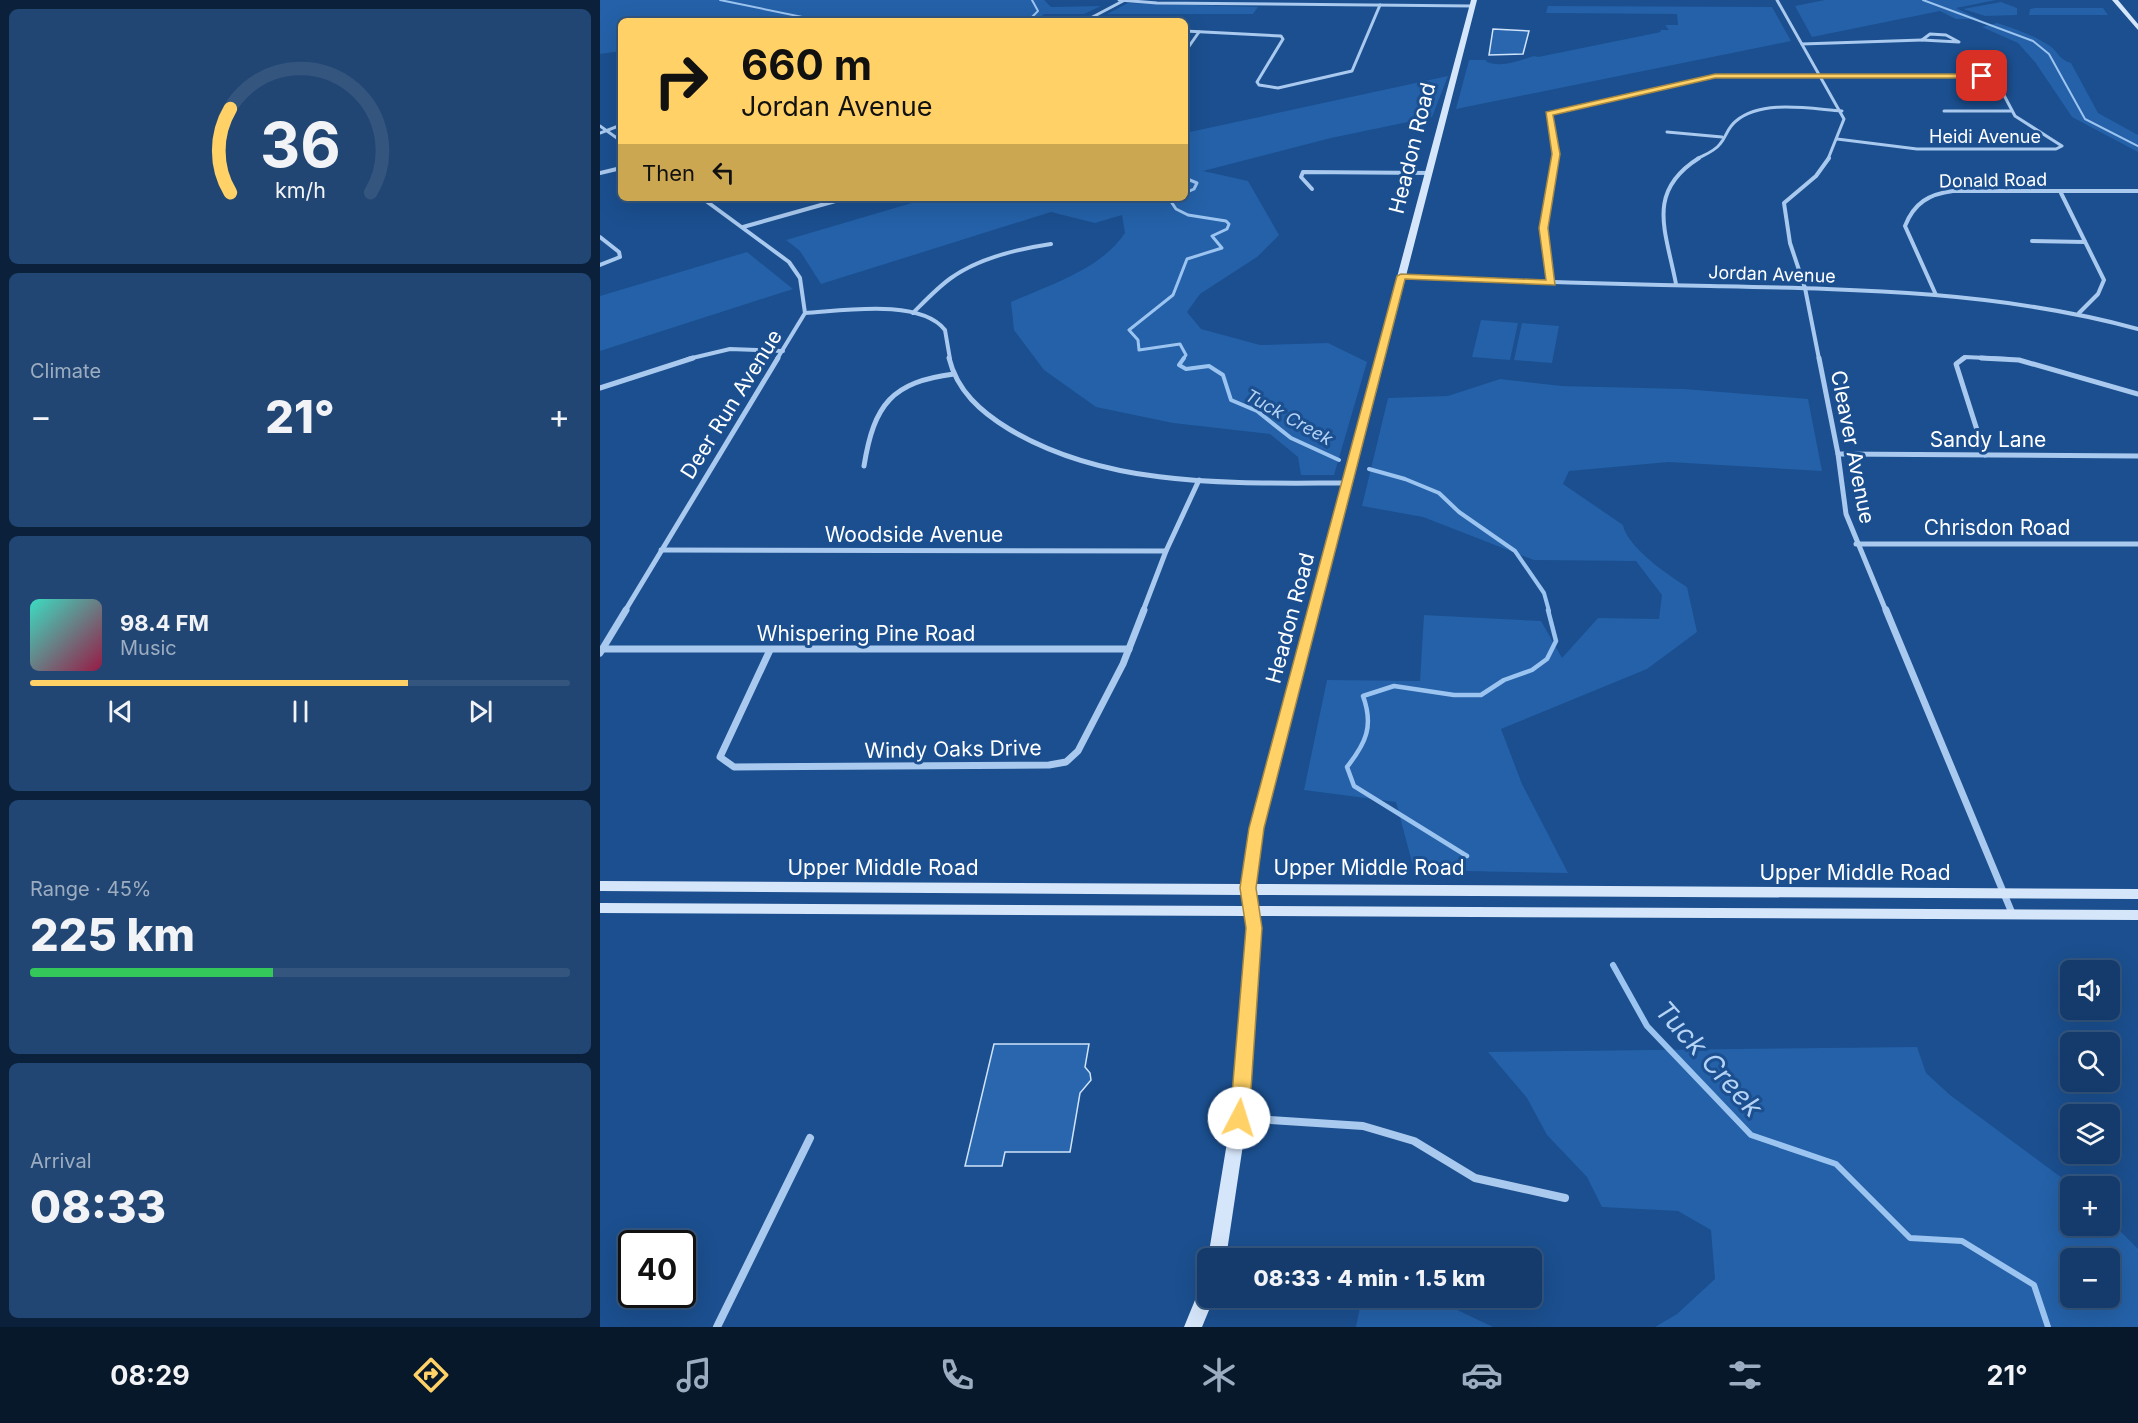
<!DOCTYPE html>
<meta charset="utf-8">
<style>
:root{--surface:#143b6b;--page:#214673;--text:#f1f3f6;--muted:#9dadc1;--line:#33557e;--accent:#ffd166}
body{margin:0;font-family:Inter,sans-serif;background:var(--page);color:var(--text);height:100vh;display:flex;flex-direction:column;font-size:22px;white-space:nowrap}
*{box-sizing:border-box;margin:0}
p{font-size:20px;color:var(--muted)}
.icon{flex:none;width:33px;height:33px;fill:none;stroke:currentColor;stroke-width:2;stroke-linecap:round;stroke-linejoin:round}
.map{position:relative;flex:1;overflow:hidden}
.details{display:flex;flex-direction:column;gap:9px;padding:9px;background:#0b203b;width:600px}
.details>*{flex:none}
.banner{position:absolute;left:18px;top:18px;width:570px;height:183px;border-radius:9px;box-shadow:0 6px 24px #0002,0 0 0 2px var(--line);background:#ffd166;color:#111;overflow:hidden}
.buttons{position:absolute;left:1460px;top:960px;display:grid;gap:12px}
.buttons a{display:grid;place-items:center;width:60px;height:60px;border-radius:9px;background:var(--surface);box-shadow:0 6px 24px #0002,0 0 0 2px var(--line);font-size:30px}
.speed{position:absolute;left:18px;top:1230px;display:flex;gap:12px;font-size:30px;font-weight:700;text-align:center}
.speed>*{display:grid;place-content:center;width:78px;height:78px;border-radius:50%;background:var(--surface);box-shadow:0 6px 24px #0002,0 0 0 2px var(--line);line-height:1}
.speed .limit{border:3px solid #111;border-radius:9px;background:#fff;color:#111}
.pin{position:absolute;display:grid;place-items:center;width:51px;height:51px;color:#fff;margin:-26px;border-radius:12px;box-shadow:0 3px 9px #0006}
.me{position:absolute;width:66px;margin:-33px;rotate:5deg;stroke-linejoin:round;filter:drop-shadow(0 0 4px #0008)}
.turn{display:flex;align-items:center;gap:21px;height:126px;padding:0 24px;font-size:27px}
.turn .icon{width:78px;height:78px;stroke-width:2.5}
.turn b{display:block;font-size:42px;line-height:51px}
.then{display:flex;align-items:center;height:57px;padding:0 24px;background:#0003;gap:12px;font-size:22px}
.big{font-size:45px;font-weight:800;line-height:1.1}
.details .tile{flex:1;display:flex;flex-direction:column;justify-content:center;gap:9px;min-width:0;padding:0 21px;border-radius:9px;background:var(--page)}
.details .dial{align-items:center;gap:0}
.dial svg{height:156px;overflow:visible;fill:none;stroke:var(--line);stroke-width:7;stroke-linecap:round;text-anchor:middle}
.dial text{fill:var(--text);stroke:none}
.song{display:flex;align-items:center;gap:18px}
.cover{width:72px;height:72px;border-radius:9px;background:linear-gradient(135deg,hsl(170 70% 55%),hsl(340 70% 35%))}
.played{height:6px;border-radius:3px;background:linear-gradient(90deg,var(--accent) 70%,var(--line) 70%)}
.keys{display:flex;justify-content:space-around;direction:ltr}
.heat{display:flex;justify-content:space-between;align-items:center;font-size:33px;direction:ltr}
.charge{height:9px;border-radius:4px;background:linear-gradient(90deg,#34c759 45%,var(--line) 0)}
.trip{position:absolute;left:597px;top:1248px;width:345px;height:60px;border-radius:9px;background:var(--surface);box-shadow:0 6px 24px #0002,0 0 0 2px var(--line);font-weight:800;line-height:60px;text-align:center}
.menu{display:flex;height:96px;justify-content:space-around;align-items:center;background:#08182b;color:var(--muted)}
.menu .icon{width:42px;height:42px}
.menu .on{color:var(--accent)}
.menu b{font-size:27px;color:var(--text)}
main{display:flex;flex:1;min-height:0}
.map>svg:first-child{display:block}
</style>
<main>
<section class="details">
<div class="tile dial"><svg viewBox="0 0 100 80">
<path d="M14 69A42 42 0 1 1 86 69"/>
<path d="M14 69A42 42 0 0 1 14 26" stroke="#ffd166"/>
<text x="50" y="56" font-size="32" font-weight="700">36</text>
<text x="50" y="72" font-size="11">km/h</text>
</svg></div>
<div class="tile"><p>Climate</p>
<div class="heat"><a>−</a><b class="big">21°</b><a>+</a></div>
</div>
<div class="tile">
<div class="song"><i class="cover"></i><div><b>98.4 FM</b><p>Music</p></div></div>
<div class="played"></div>
<div class="keys"><svg class="icon" aria-label="previous" viewBox="0 0 24 24"><path d="M18 5L8 12l10 7zM5 5v14"/></svg><svg class="icon" aria-label="pause" viewBox="0 0 24 24"><path d="M8 5v14M16 5v14"/></svg><svg class="icon" aria-label="next" viewBox="0 0 24 24"><path d="M6 5l10 7-10 7zM19 5v14"/></svg></div>
</div>
<div class="tile"><p>Range · 45%</p><b class="big">225 km</b><div class="charge"></div></div>
<div class="tile"><p>Arrival</p><b class="big">08:33</b></div>
</section>
<div class="map">
<svg width="1538" height="1327" viewBox="0 0 1538 1327">
<rect width="100%" height="100%" fill="#1b4f8f"/>
<g fill="#2461a8" fill-rule="evenodd">
<path d="M0,0h444l7,7 50,-1 -17,8h-40l-8,7h-415v30l-21,3z"/>
<path d="M1225,0h171l-40,8 23,11h-23l-16,-8 -128,26 -17,-31z"/>
<path d="M1401,2l16,6v7l-32,1 -22,-7z"/>
<path d="M528,3l130,4 -5,7h-146z"/>
<path d="M948,6l224,1 19,34 -335,68 13,-49h19l-3,1c16,8 35,-1 49,-5l4,1 123,-25 -1,-2h9l-4,-5h13l-1,-11 -131,-1z"/>
<path d="M1435,8h68l5,7h-79l1,-6z"/>
<path d="M1397,23c18,6 37,12 53,23 8,6 10,14 21,17l27,50 40,22v17l-66,-35 -37,-55 -17,-19 -36,-16z"/>
<path d="M848,76l-16,41 -101,21 -128,33 45,10 31,54 -22,22 -57,37 -13,18 14,17 59,16 68,-2 39,19 -33,113h-33l-3,-18 -28,-23 -97,-11 -77,-16 -52,-37 -30,-40 -3,-28c39,-17 90,-33 114,-69l-3,-18 -27,8 -44,-11 -230,72 -21,-33 -14,-11 143,-42h256v-65z"/>
<path d="M147,252l46,37 -193,62v-55z"/>
<path d="M881,320l37,3 -8,37 -38,-3z"/>
<path d="M922,323l37,3 -7,37 -38,-3z"/>
<path d="M900,379l61,7 123,3 124,10 14,72 -153,-9 -100,9 -6,13 60,41c4,22 45,50 64,62l10,45 -50,37 -146,60 21,55 46,89 -154,-3 -18,-68 -92,-12 23,-110 93,1 4,-66 117,6 21,37 36,-40 61,1 3,-24 -26,-34 -102,-1 -111,-43 -61,-11 26,-108 60,-2z"/>
<path d="M1317,1047l9,26 24,22 123,91h-3v40h39v-6l29,29v78h-483l22,-13 38,-35 -4,-49 -33,-19 -76,-4 -15,-30 -40,-42 -20,-37 -39,-46zM1470,1258h39v40h-39z"/>
<path d="M762,1298h70l61,29h-137z"/>
</g>
<g fill="none" stroke-linecap="round" stroke-linejoin="round">
<g stroke="#9cc4f0" stroke-width="2">
<path d="M120,0l102,21"/>
<path d="M1323,0l110,41 16,13 36,65 53,27"/>
<path d="M428,21l10,-10 -6,-11"/>
</g>
<g stroke="#9cc4f0" stroke-width="3">
<path d="M585,178l12,5 -3,6 -9,4"/>
<path d="M575,198l-3,5 4,6 12,6 38,6 3,3 -2,5 -15,7 10,12 -35,11 -14,36 -44,35 9,10 1,10 41,-6 6,11 -3,4"/>
</g>
<g stroke="#9cc4f0" stroke-width="4">
<path d="M584,358l-5,7 7,4 23,-3 14,9 8,25 26,11 34,27 48,22"/>
<path d="M769,469l36,10 34,14 20,19 56,39 29,42 5,18"/>
</g>
<path stroke="#9cc4f0" stroke-width="4.5" d="M867,856l-113,-70 -7,-19c19,-24 27,-41 16,-71l31,-10 60,9h27l23,-15 28,-10 15,-11 9,-18 -8,-31"/>
<path stroke="#9cc4f0" stroke-width="6" d="M1013,965l34,61 104,109 85,29 74,74 52,3 72,44 14,42"/>
</g>
<g fill="#2a66ad" stroke="#cfe3fa" stroke-width="1.5">
<path d="M893,29l36,2 -6,23 -34,1z"/>
<path d="M394,1044h95l-4,23 5,6 1,7 -11,13 -10,59h-65l-3,14h-37z"/>
</g>
<g fill="none" stroke-linecap="round" stroke-linejoin="round">
<g stroke="#a9c9ee" stroke-width="3">
<path d="M519,0l38,3 315,3"/>
<path d="M1177,0l67,119 -16,40"/>
<path d="M485,21l38,-20"/>
<path d="M585,31l96,5 2,3 -26,43 2,3 19,3 74,-17 28,-66"/>
<path d="M1330,34l16,1 13,7 -37,-2z"/>
<path d="M1202,44l120,-4"/>
<path d="M585,52l14,-20"/>
<path d="M1344,111h67"/>
<path d="M0,126l21,15"/>
<path d="M1067,132l55,5"/>
<path d="M0,133l21,-8"/>
<path d="M955,159l-6,-45 166,-38h267l15,6 18,34 47,30 -6,3h-139l-80,-10"/>
<path d="M1097,159c7,-4 18,-8 23,-15 7,-8 7,-16 16,-23 26,-22 75,-12 106,-10"/>
</g>
<g stroke="#a9c9ee" stroke-width="4">
<path d="M0,173l21,-5"/>
<path d="M712,189l-11,-12 2,-5 126,1"/>
<path d="M1461,193l43,87 -6,14 -19,19"/>
<path d="M102,198l87,64 11,16 5,35 -28,46"/>
<path d="M143,227l103,-29"/>
<path d="M0,237l19,15 1,5 -20,8"/>
<path d="M1432,241l53,1"/>
<path d="M801,276c103,5 206,8 309,10 144,3 289,5 428,43"/>
<path d="M952,283l-8,-55 11,-70"/>
<path d="M1076,284c-10,-53 -31,-92 23,-126"/>
<path d="M1336,295l-31,-69c9,-23 24,-32 48,-35h185"/>
<path d="M205,313c36,-2 115,-15 140,17l5,29"/>
<path d="M313,313c12,-12 24,-25 38,-35 28,-20 66,-29 100,-34"/>
<path d="M88,359l42,-10 53,2"/>
<path d="M1219,359l-14,-71 -15,-45 -6,-40 32,-27 13,-18"/>
<path d="M1362,359l3,-2 43,2"/>
</g>
<g stroke="#a9c9ee" stroke-width="5">
<path d="M349,358c8,33 32,54 60,71 101,60 225,54 339,54"/>
<path d="M1219,358l19,96 8,60 40,97"/>
<path d="M1364,358l-8,6 29,91"/>
<path d="M1381,358l38,2 119,34"/>
<path d="M0,388l93,-30"/>
<path d="M1238,454l300,2"/>
<path d="M264,466c10,-62 28,-84 90,-92"/>
<path d="M1256,544h282"/>
<path d="M61,550l505,1"/>
<path d="M25,611l153,-253"/>
<path d="M543,611l23,-60 33,-71"/>
</g>
<g stroke="#a9c9ee" stroke-width="7">
<path d="M1286,610l126,303"/>
<path d="M3,649h526"/>
<path d="M170,650l-50,107 14,10 315,-2 17,-3 12,-11 45,-87 21,-54"/>
<path d="M0,653l26,-43"/>
</g>
<g stroke="#a9c9ee" stroke-width="8">
<path d="M640,1118l123,8 51,15 61,37 90,20"/>
<path d="M117,1327l93,-189"/>
</g>
<g fill="#d6e6fa" fill-rule="evenodd">
<path d="M871,0h6l-213,828 -8,56 882,5v10l-882,-4 2,11 880,4v10l-879,-4 2,12 -14,190 -21,140h-18l23,-140 16,-190 -2,-12 -645,-3v-10l643,3 -1,-11 -642,-4v-10l642,3 8,-56z"/>
<path d="M1512,0h6l20,24v6z"/>
<path d="M608,1281v17h6l-12,29h-18l18,-44z"/>
</g>
</g>
<path fill="#ffd166" stroke="#a68842" stroke-width="1.5" d="M1115,74h267l4,2 -4,2h-267l-162,37 7,39 -12,74 7,57 -150,-6 -141,549 -8,60 6,40 -13,190 -3,6 -7,2 -6,-2 -3,-6 16,-190 -6,-40 9,-60 148,-552 4,-2 145,6 -7,-52 13,-74 -6,-42z"/>
<g text-anchor="middle" dominant-baseline="central" stroke-width="6" stroke-linejoin="round" paint-order="stroke">
<g font-size="18" fill="#fff" stroke="#1b4f8f">
<text x="1385" y="136">Heidi Avenue</text>
<text transform="translate(1393 180) rotate(-1)">Donald Road</text>
<text transform="translate(1172 274) rotate(2)">Jordan Avenue</text>
</g>
<g font-size="18" font-style="italic" fill="#b5d3f5" stroke="#1b4f8f">
<text transform="translate(689 417) rotate(29)">Tuck Creek</text>
</g>
<g font-size="21" fill="#fff" stroke="#1b4f8f">
<text transform="translate(812 148) rotate(-76)">Headon Road</text>
<text transform="translate(131 404) rotate(-58)">Deer Run Avenue</text>
<text x="1388" y="439">Sandy Lane</text>
<text transform="translate(1253 447) rotate(79)">Cleaver Avenue</text>
<text x="1397" y="527">Chrisdon Road</text>
<text x="314" y="534">Woodside Avenue</text>
<text transform="translate(690 618) rotate(-75)">Headon Road</text>
<text x="266" y="633">Whispering Pine Road</text>
<text transform="translate(353 749) rotate(-1)">Windy Oaks Drive</text>
<text x="283" y="867">Upper Middle Road</text>
<text x="769" y="867">Upper Middle Road</text>
<text x="1255" y="872">Upper Middle Road</text>
</g>
<g font-size="27" font-style="italic" fill="#b5d3f5" stroke="#1b4f8f">
<text transform="translate(1109 1059) rotate(48)">Tuck Creek</text>
</g>
</g>
</svg>
<div class="buttons">
<a><svg class="icon" aria-label="sound" viewBox="0 0 24 24"><path d="M4 9h4l5-4v14l-5-4H4zM17 9q2 3 0 6"/></svg></a>
<a><svg class="icon" aria-label="search" viewBox="0 0 24 24"><circle cx="10" cy="10" r="6"/><path d="M15 15l6 6"/></svg></a>
<a><svg class="icon" aria-label="layers" viewBox="0 0 24 24"><path d="M12 4l9 5-9 5-9-5zM3 14l9 5 9-5"/></svg></a>
<a>+</a>
<a>−</a>
</div>
<div class="speed"><div class="limit">40</div></div>
<div class="pin" style="left:1382px;top:76px;background:#d93025"><svg class="icon" aria-label="arrive" viewBox="0 0 24 24"><path d="M6 21V4h12l-3 4 3 4H6"/></svg></div>
<svg class="me" style="left:639px;top:1118px" viewBox="-20 -20 40 40"><circle r="19" fill="#fff"/><path d="M0-13L10 11 0 6-10 11z" fill="#ffd166"/></svg>
<div class="trip">08:33 · 4 min · 1.5 km</div>
<div class="banner">
<div class="turn"><svg class="icon" aria-label="right" viewBox="0 0 24 24"><path d="M7 20v-9h11M14 6l5 5-5 5"/></svg><div><b>660 m</b>Jordan Avenue</div></div>
<div class="then">Then<svg class="icon" aria-label="left" viewBox="0 0 24 24"><path d="M17 20v-9H6M10 6l-5 5 5 5"/></svg></div>
</div>
</div>
</main>
<nav class="menu">
<b>08:29</b>
<svg class="icon on" aria-label="directions" viewBox="0 0 24 24"><path d="M12 3l9 9-9 9-9-9zM9 14v-3h6M13 9l2 2-2 2"/></svg>
<svg class="icon" aria-label="music" viewBox="0 0 24 24"><path d="M9 18V5l10-2v13"/><circle cx="6" cy="18" r="3"/><circle cx="16" cy="16" r="3"/></svg>
<svg class="icon" aria-label="phone" viewBox="0 0 24 24"><path d="M5 4h4l2 5-3 2q2 4 5 5l2-3 5 2v4C11 20 4 13 5 4z"/></svg>
<svg class="icon" aria-label="climate" viewBox="0 0 24 24"><path d="M12 3v18M4 7l16 10M4 17L20 7"/></svg>
<svg class="icon" aria-label="car" viewBox="0 0 24 24"><path d="M5 17H2v-5l4-1 3-4h7l3 4 3 1v5h-3M9 17h6M6 11h13"/><circle cx="7" cy="17" r="2"/><circle cx="17" cy="17" r="2"/></svg>
<svg class="icon" aria-label="filters" viewBox="0 0 24 24"><path d="M4 7h16M4 17h16"/><circle cx="9" cy="7" r="2"/><circle cx="15" cy="17" r="2"/></svg>
<b>21°</b>
</nav>
